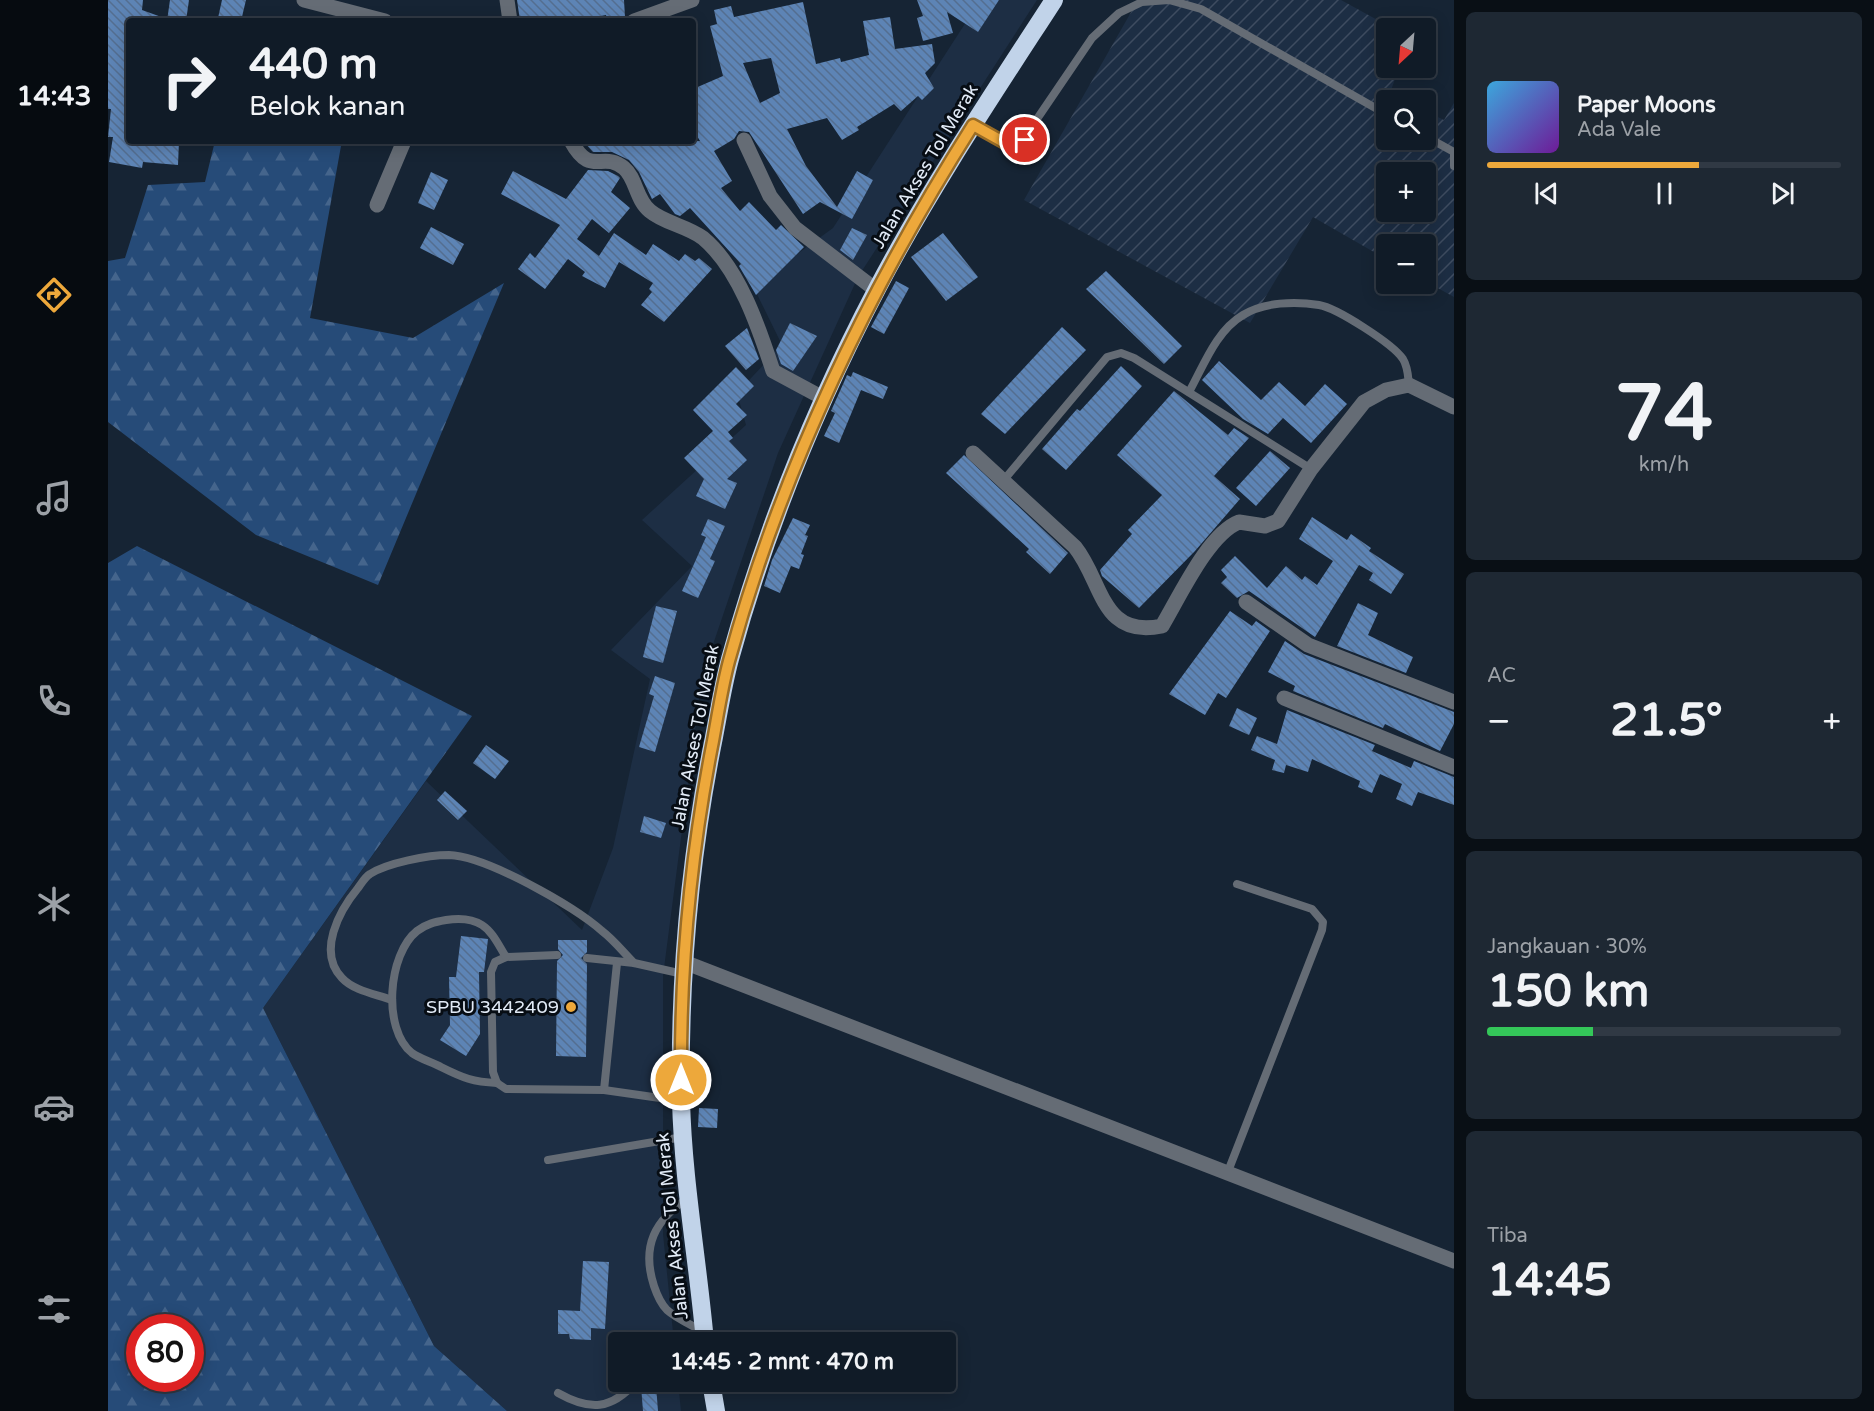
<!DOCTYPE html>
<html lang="id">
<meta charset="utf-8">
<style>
:root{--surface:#101b27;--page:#1e2833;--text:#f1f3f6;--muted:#9ca1a7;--line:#303944;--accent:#eda83b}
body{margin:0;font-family:"Varela Round",sans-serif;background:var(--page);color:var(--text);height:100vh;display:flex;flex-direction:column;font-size:22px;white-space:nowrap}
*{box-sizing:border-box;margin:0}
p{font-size:20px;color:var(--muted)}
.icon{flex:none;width:33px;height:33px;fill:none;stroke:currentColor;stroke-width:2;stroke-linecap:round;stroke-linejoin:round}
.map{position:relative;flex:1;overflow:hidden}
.side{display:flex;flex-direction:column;gap:12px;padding:12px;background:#090f15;width:420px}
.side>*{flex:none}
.hud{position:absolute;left:18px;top:18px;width:570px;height:126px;border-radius:6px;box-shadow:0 3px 15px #0003,0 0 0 2px var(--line);background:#101b27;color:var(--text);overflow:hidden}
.needle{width:39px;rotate:206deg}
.buttons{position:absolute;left:1268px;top:18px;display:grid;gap:12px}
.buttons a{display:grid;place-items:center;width:60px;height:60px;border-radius:6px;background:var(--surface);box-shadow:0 3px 15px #0003,0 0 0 2px var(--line);font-size:30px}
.speed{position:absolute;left:18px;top:1314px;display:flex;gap:12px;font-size:30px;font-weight:700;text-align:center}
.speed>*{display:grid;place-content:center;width:78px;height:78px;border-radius:50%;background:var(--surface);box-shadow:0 3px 15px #0003,0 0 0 2px var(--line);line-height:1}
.speed .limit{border:9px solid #d22;background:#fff;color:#111}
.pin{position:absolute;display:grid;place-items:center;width:51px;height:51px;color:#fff;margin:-26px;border:3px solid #fff;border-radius:50%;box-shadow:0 2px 6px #0007}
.me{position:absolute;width:66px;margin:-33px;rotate:0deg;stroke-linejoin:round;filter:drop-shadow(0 0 4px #0008)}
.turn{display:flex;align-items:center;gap:21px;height:126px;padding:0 24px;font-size:27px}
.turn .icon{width:78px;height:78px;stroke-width:2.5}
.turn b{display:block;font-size:42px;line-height:51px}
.big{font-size:45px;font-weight:700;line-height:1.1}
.side .card{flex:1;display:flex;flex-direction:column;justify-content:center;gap:9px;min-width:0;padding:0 21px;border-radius:9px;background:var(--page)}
.side .dial{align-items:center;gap:0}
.dial b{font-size:78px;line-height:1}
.song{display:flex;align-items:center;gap:18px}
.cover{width:72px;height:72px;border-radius:9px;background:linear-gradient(135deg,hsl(200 70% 55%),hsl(280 70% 35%))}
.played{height:6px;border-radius:3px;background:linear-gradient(90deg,var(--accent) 60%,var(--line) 60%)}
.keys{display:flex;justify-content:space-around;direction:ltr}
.heat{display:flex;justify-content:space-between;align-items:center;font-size:33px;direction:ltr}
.charge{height:9px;border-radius:4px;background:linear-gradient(90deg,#34c759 30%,var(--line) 0)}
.trip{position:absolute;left:500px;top:1332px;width:348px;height:60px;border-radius:6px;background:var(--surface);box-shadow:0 3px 15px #0003,0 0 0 2px var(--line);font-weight:700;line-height:60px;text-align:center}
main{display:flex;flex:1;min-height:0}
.tab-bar{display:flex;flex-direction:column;width:108px;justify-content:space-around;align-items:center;background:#060b10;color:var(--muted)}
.tab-bar .icon{width:42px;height:42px}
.tab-bar .on{color:var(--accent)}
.tab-bar b{font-size:27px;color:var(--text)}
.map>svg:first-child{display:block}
</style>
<main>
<nav class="tab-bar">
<b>14:43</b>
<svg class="icon on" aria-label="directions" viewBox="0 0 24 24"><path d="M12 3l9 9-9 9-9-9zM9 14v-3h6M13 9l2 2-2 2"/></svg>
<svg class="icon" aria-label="music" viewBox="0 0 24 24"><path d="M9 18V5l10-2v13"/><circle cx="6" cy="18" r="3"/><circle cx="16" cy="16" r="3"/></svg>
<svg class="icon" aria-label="phone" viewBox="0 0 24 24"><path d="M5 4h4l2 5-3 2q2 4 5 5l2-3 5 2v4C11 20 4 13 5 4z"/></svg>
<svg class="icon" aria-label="climate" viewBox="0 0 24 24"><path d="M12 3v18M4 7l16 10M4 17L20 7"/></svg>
<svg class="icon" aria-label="car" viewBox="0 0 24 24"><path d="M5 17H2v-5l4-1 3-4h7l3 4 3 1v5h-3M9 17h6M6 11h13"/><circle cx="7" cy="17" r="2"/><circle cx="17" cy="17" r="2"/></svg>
<svg class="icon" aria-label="filters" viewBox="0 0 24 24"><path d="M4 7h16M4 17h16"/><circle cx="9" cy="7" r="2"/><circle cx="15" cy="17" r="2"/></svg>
</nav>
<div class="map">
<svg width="1346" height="1411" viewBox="0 0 1346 1411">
<defs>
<pattern id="industrial-furrows" width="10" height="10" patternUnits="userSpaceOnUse" patternTransform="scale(1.5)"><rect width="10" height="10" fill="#1d2e44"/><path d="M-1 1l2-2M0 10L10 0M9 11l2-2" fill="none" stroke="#3e4c60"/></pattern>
<pattern id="forest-firs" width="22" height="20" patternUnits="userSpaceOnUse" patternTransform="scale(1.5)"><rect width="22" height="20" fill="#264b78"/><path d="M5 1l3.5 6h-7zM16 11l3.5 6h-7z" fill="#45658c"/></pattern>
<pattern id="building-back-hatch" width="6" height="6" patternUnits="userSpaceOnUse" patternTransform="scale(1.5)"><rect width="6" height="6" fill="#5d84b5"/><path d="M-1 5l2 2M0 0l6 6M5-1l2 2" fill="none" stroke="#546e90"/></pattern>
</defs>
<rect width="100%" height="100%" fill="#162434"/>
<path fill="#1d2e44" d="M870,0h59l-179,277 -80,176 -76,224 -39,299v258l11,108h-56v40h60l3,29h-174l-73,-65 -171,-338 163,-227 156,149 31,-82 37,-169 -39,-29 81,-84 -50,-46 104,-95 -9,-32 45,-48 -29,-59 80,-58 146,-226z"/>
<path fill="url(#industrial-furrows)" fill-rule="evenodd" d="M1030,0h203l51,28h-6v40h13l-9,25 14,7h-18v40h39v-29l19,9 10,-17v194l-29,-16v-37h-39v15l-73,-42 -63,106 -226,-123zM1278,172h39v40h-39z"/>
<g fill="url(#forest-firs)" fill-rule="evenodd">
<path d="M107,141h103l23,5 -31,172 103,20 91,-55 -126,302 -122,-50 -148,-113v-161l17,-3 23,-73 57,-3z"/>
<path d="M29,546l335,170 -209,292 171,338 73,65h-399v-848zM32,1328h50v50h-50z"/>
</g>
<g fill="url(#building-back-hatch)" fill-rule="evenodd">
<path d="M0,0h35l-1,10 25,9v2h-38v120l24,4v-4h26l-1,24 -35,-3 -1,6 -33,-6 4,-25h-5l3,-28h-3z"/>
<path d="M62,0h19l-3,21h-19z"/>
<path d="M114,0h24l-5,21 -23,-3z"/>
<path d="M409,0h107l1,17 -8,4h-10l-1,-6 -31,6h-55z"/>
<path d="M809,0h82l-21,32 -31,-20 6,21 -30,8 -6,-23 6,-2z"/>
<path d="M695,2l13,62 24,-6 1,4 28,-7 -6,-34 27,-4 5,32 37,-5 3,19 -10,10 9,15 -12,12 -4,-4 -17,15 -7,-7 -37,23 2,3 -17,10 -15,-22 -40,11 19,37 31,41 20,-36 16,9 -21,39 -32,-17 -17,12 -54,-82 -10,-1 -5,8 -20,12 18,30 -11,7 19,23 9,-9 27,28 5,-5 23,22 -48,48 -17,-29 2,-2 -51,-56 -10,8 -5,-2 -15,-20 -8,5 -13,-27 -10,-12 -17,-8h-19l-10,-11h117l-7,-12v-40l30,-13 -13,-50 7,-2 -3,-14 17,-4 3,11zM663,58l9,35 -20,10 -17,-40z"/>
<path d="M480,170l20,1 10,5 2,2 -9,14 19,16 -21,25 -17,-14 -15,20 22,17 15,-23 32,22 7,-11 26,17 6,-7 10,7 4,-3 13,11 -48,53 -23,-17 11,-13 -3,-3 4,-6 -34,-21 -14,26 -23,-12 3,-4 -17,-13 -23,30 -27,-20 12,-16 5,5 25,-33 -59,-31 12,-23 53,28z"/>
<path d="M323,172l17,8 -14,30 -16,-7z"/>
<path d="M323,227l33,17 -11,21 -33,-17z"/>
<path d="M744,228l15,7 -14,25 -13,-10z"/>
<path d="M835,233l35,44 -32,24 -35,-44z"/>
<path d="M998,271l76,75 -18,18 -78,-75z"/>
<path d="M788,281l13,7 -25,46 -13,-7z"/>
<path d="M682,323l27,13 -24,35 -12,-7 -5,-14z"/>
<path d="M954,327l24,23 -81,84 -24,-20z"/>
<path d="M639,328l12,31 -13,11 -21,-24z"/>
<path d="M1111,361l42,39 18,-18 26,24 20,-22 22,20 -36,39 -28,-25 -15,16 -25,-15 -41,-39z"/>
<path d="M1013,366l21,20 -76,84 -24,-21 35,-40 3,2z"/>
<path d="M628,367l18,19 -18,18 11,11 -19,17 5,6 -4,3 18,19 -20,19 10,4 -12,26 -29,-13 8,-17 -20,-21 29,-27 -20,-21z"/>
<path d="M745,372l35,15 -5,12 -22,-9 -22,53 -15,-7 11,-23 -4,-2 13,-29 3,-7 4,2z"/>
<path d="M1066,391l54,44 6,-7 15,10 -35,38 26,23 -45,52 -56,57 -37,-32 -2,-6 32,-36 -4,-4 34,-35 -45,-40z"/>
<path d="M1162,451l20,17 -34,38 -20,-18z"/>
<path d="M856,455l104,98 -18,21 -24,-22 3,-3 -83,-76z"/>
<path d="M1204,517l35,23 4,-6 20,14 -2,3 35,23 -13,20 -22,-14 4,-7 -14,-8 -44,72 -66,-46 -12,7 -16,-15 6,-6 -6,-7 14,-14 32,32 19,-22 16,14 3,-4 12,9 16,-24 -34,-22z"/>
<path d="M685,518l17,7 -5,10 3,1 -7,18 3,1 -5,14 -8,-3 -11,27 -16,-7 8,-26z"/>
<path d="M600,519l17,7 -15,33 5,2 -17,37 -16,-7 24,-54 -5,-2z"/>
<path d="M1250,603l20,10 -10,22 45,22 -7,16 -69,-27z"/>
<path d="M548,606l21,5 -14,52 -20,-6z"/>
<path d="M1122,611l22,15 4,-5 14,10 -44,67 -8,-5 -13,22 -36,-21z"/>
<path d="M1177,641l19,13 150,58v12l-14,27 -55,-27 -2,4 -90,-37 2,-5 -27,-14z"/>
<path d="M547,676l20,7 -20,69 -16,-5 15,-51 -5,-2z"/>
<path d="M1129,708l20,10 -8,17 -20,-9z"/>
<path d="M1179,710l88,35 -3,6 39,17 3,-7 40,16v28l-36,-13 -6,14 -16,-7 6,-15 -22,-10 -8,19 -14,-6 2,-6 -48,-22 -4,13 -22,-7 -2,8 -12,-3 3,-10 -24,-10 6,-14 20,8z"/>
<path d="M378,745l23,16 -14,18 -22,-16z"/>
<path d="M337,791l22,20 -9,9 -21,-20z"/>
<path d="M536,816l22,7 -5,15 -21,-6z"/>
<path d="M353,936l27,3 -4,33h-5l1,62 -14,22 -26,-16 10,-15 -1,-48h7z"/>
<path d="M450,940h29v12l-6,6 6,6 -1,93 -30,-1 1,-95 6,-6 -5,-6z"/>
<path d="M591,1108l19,1 -1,19 -19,-1z"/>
<path d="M475,1261l26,1 -4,67 -14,-1v12l-21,-1 -1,-5h-11v-24l22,1z"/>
<path d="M548,1385l2,26h-15l-2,-25z"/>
</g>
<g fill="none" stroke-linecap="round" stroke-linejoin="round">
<g stroke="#656c75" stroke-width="8">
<path d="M865,125l34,19h13l72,-106 27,-25 23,-11 27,-2 32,9 185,105"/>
<path d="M1317,136l29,16"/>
<path d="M1346,152v14"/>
<path d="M1081,392c15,-27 27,-61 54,-77 21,-13 52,-14 76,-10 18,3 74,39 84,54 5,8 5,17 6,26"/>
<path d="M895,481l104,-124 14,-4 13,5 177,111"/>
<path d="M449,955l-51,2 -11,5 -4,10 2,100 4,11 9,6 98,1 77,11"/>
<path d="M479,958l47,5 49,11"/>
<path d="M284,1000c-16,-6 -38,-9 -50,-22 -25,-26 -3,-67 16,-90 3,-4 7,-11 12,-14 17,-11 58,-19 79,-19 37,1 125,51 153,76 12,9 22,22 32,32"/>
<path d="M389,1083c-24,-1 -34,-5 -56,-16 -9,-5 -21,-8 -29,-14 -30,-24 -24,-99 5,-122 9,-7 18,-9 29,-11 12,-2 25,-2 36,5 11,7 17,21 24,32"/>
<path d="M496,1090l13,-127"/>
<path d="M440,1160l135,-23"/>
<path d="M1119,1174l95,-244 1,-8 -11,-13 -75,-25"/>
<path d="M580,1198c-33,22 -47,48 -34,88 3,9 6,17 13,24 10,9 25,15 37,22"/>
<path d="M450,1393c32,18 53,17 78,-11"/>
</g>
<g stroke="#656c75" stroke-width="15">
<path d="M196,0l81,21"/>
<path d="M399,0l3,21"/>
<path d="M526,21l58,-21"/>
<path d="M636,140l26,56 25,32 81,62"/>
<path d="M463,141c20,37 31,9 53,27 12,10 12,32 26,43 14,12 37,15 53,27 36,30 56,90 70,133l52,28"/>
<path d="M269,205l27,-64"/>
<path d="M865,453l102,94c28,35 26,92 87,79 17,-28 46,-92 77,-104l26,4 13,-5 33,-52 53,-67 22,-12 23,-5 45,22"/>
<path d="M1138,602l62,43 146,57"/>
<path d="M1176,698l170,69"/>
<path d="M576,962l770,299"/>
</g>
<g stroke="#c1d3e9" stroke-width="18">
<path d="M597,1342c-7,-80 -22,-161 -24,-242 -2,-122 9,-244 33,-363 5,-26 9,-52 16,-78 35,-128 86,-254 148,-372 52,-99 115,-193 176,-287"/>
<path d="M603,1382l5,29"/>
</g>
</g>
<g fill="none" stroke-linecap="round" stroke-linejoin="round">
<defs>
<path id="route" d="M573,1080c-1,-114 10,-228 32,-339 5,-27 9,-54 16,-80 52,-190 139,-370 244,-536l34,19h13l5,-4"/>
</defs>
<use href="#route" stroke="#9a6d26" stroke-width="15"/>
<use href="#route" stroke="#eda83b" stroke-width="10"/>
</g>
<circle fill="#eda83b" stroke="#070d14" stroke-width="2" cx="463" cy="1007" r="6"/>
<g text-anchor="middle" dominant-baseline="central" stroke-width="6" stroke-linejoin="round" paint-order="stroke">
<g font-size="18" fill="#e2ebf7" stroke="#070d14">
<text transform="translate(817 166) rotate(-59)">Jalan Akses Tol Merak</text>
<text transform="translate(587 737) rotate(-79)">Jalan Akses Tol Merak</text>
<text transform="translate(564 1226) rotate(-96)">Jalan Akses Tol Merak</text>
</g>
<g font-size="18" fill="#e2ebf7" stroke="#070d14" text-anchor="end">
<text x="451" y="1007">SPBU 3442409</text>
</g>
</g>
</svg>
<div class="buttons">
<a><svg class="needle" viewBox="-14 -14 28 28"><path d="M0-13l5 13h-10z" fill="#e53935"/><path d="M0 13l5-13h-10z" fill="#9ca1a7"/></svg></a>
<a><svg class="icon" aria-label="search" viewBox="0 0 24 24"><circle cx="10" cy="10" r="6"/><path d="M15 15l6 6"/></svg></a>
<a>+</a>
<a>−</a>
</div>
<div class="speed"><div class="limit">80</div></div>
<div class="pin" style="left:917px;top:140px;background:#d93025"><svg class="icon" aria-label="arrive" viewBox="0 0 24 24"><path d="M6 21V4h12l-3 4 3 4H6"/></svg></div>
<svg class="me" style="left:573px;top:1080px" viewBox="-20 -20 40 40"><circle r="17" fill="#eda83b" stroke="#fff" stroke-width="3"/><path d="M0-11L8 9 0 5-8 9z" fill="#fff"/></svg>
<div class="trip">14:45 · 2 mnt · 470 m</div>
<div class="hud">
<div class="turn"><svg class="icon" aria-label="right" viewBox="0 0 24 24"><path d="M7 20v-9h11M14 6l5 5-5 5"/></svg><div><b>440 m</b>Belok kanan</div></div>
</div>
</div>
<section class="side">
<div class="card">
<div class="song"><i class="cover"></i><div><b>Paper Moons</b><p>Ada Vale</p></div></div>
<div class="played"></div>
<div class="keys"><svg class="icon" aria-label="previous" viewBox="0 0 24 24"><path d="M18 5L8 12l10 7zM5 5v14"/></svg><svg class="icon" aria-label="pause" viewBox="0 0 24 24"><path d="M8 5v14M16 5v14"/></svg><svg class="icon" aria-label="next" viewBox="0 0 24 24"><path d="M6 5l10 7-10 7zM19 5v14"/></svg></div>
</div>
<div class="card dial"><b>74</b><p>km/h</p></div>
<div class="card"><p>AC</p>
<div class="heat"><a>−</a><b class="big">21.5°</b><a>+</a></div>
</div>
<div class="card"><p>Jangkauan · 30%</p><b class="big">150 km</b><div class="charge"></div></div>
<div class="card"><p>Tiba</p><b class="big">14:45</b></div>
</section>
</main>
